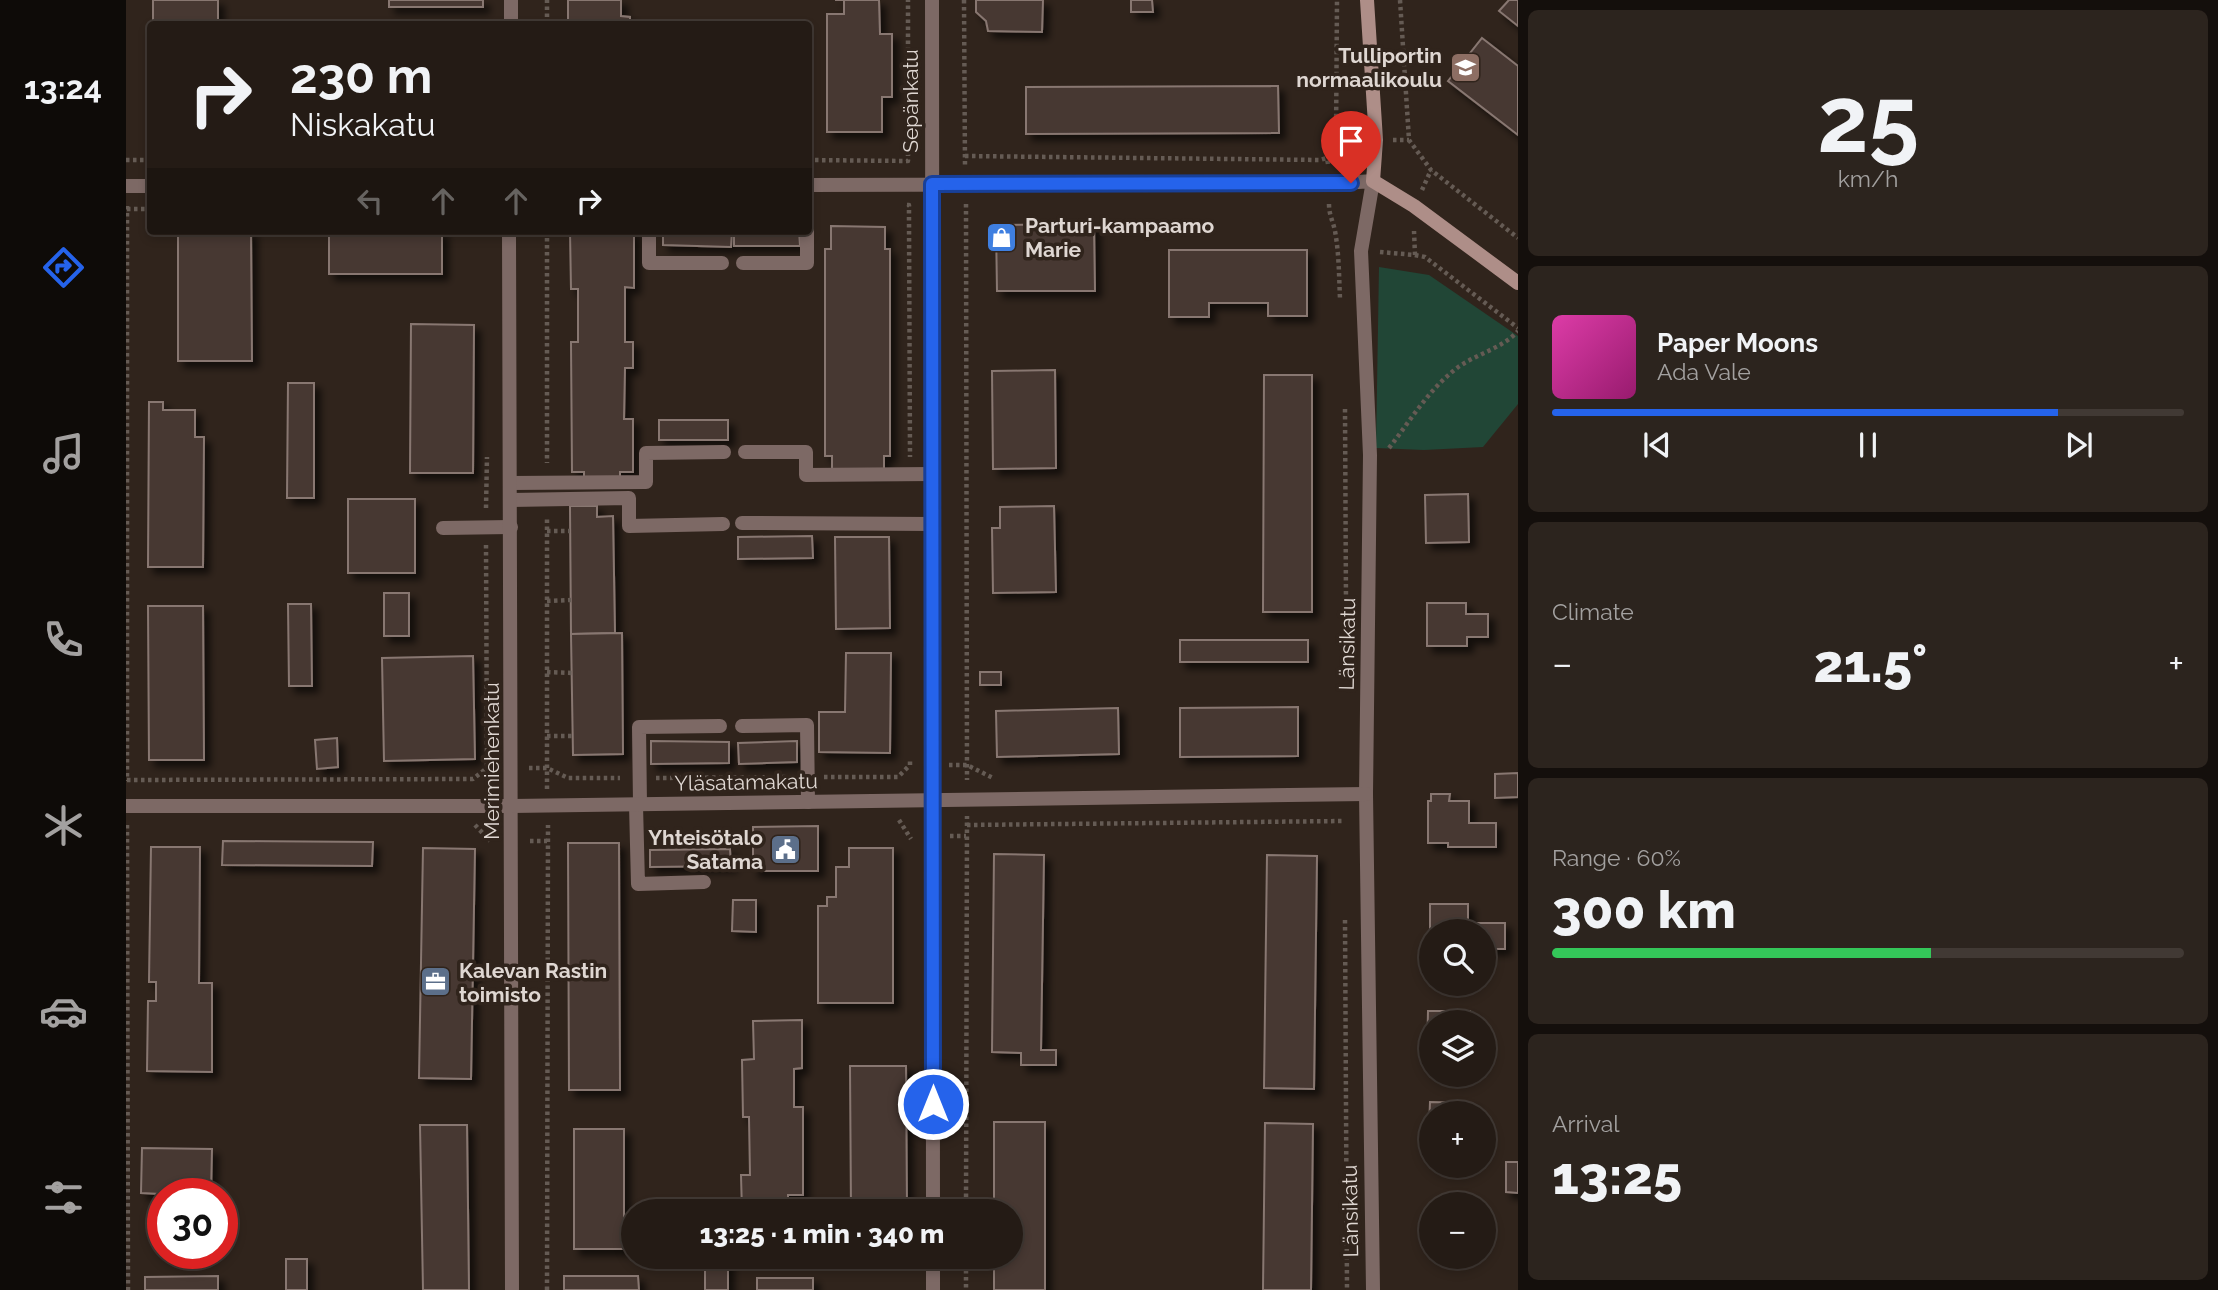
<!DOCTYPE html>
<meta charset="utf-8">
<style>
:root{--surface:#241b15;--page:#2c241e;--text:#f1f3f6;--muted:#a3a1a0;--line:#413934;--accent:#2563eb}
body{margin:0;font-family:Raleway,sans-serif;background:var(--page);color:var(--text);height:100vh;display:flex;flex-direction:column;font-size:26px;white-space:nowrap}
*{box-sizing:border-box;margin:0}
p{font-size:23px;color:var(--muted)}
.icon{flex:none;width:38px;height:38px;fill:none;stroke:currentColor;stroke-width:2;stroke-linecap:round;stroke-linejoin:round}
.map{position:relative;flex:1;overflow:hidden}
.sheet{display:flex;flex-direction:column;gap:10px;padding:10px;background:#140f0c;width:700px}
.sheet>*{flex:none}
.top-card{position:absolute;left:21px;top:21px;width:665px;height:214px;border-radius:7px;box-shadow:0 4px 10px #0003,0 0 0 2px var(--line);background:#241b15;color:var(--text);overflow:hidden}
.controls{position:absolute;left:1293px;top:919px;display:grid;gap:14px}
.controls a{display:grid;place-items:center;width:77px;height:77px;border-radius:50%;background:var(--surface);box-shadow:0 4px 10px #0003,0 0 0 2px var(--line);font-size:35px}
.speed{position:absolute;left:21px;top:1178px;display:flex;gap:14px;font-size:35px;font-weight:700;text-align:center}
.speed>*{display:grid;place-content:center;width:91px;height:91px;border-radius:50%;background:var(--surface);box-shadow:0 4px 10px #0003,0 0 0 2px var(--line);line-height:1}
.speed .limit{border:10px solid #d22;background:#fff;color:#111}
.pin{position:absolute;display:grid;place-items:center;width:60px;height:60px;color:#fff;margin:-72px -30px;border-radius:50% 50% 50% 0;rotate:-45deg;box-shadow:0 0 7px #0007}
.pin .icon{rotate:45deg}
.me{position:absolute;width:77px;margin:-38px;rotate:0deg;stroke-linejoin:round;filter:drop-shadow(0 0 5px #0008)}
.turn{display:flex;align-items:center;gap:24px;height:147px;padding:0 28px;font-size:32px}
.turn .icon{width:91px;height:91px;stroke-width:2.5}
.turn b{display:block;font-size:49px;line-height:60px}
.lanes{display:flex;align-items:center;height:66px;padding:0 28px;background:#0003;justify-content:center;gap:35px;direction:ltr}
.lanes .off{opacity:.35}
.big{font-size:52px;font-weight:800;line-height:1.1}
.sheet .card{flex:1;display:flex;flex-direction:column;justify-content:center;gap:10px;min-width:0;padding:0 24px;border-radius:10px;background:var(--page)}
.sheet .dial{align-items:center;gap:0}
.dial b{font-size:91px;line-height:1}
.song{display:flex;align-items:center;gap:21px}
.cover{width:84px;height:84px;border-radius:10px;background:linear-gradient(135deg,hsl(320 70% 55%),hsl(320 70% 35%))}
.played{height:7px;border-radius:4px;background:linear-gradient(90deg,var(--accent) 80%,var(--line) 80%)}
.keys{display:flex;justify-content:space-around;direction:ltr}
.heat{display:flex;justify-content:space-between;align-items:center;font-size:38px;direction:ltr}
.charge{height:10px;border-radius:5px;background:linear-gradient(90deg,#34c759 60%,var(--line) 0)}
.trip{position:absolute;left:495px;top:1199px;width:402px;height:70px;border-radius:35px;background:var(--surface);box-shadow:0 4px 10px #0003,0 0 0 2px var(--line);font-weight:800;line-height:70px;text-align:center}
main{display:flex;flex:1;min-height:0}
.menu{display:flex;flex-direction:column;width:126px;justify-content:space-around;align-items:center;background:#0e0b08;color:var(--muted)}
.menu .icon{width:49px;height:49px}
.menu .active{color:var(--accent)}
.menu b{font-size:32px;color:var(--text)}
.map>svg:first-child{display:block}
</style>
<main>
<nav class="menu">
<b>13:24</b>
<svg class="icon active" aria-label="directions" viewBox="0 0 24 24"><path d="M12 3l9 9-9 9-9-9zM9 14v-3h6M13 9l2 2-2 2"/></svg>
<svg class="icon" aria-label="music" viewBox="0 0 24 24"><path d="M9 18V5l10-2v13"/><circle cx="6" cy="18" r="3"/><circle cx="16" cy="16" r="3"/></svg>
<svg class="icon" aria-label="phone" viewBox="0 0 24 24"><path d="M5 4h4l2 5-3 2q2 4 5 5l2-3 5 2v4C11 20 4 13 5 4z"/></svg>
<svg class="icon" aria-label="climate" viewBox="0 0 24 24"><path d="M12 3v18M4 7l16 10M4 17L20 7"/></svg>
<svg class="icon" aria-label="car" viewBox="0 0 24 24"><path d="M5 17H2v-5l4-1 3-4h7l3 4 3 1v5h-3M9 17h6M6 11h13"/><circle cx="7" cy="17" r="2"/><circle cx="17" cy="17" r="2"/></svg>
<svg class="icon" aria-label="filters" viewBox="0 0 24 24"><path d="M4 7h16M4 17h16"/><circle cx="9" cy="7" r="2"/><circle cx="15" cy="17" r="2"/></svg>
</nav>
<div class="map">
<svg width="1392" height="1290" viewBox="0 0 1392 1290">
<defs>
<filter id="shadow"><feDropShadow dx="6" dy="6" stdDeviation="3.5" flood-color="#0009"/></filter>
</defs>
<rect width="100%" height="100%" fill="#30241c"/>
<path fill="#214636" d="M1253,267l50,8 89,61v68l-35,43 -59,3 -48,-2z"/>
<g fill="#463732" stroke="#887771" stroke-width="2" filter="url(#shadow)">
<rect x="27" y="0" width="65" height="24"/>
<rect x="263" y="0" width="94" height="7"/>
<path d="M442,0h53v16l9,1v7h-62z"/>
<path d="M709,0h44l1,34h12v63h-10v35h-55v-118h17v-14z"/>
<path d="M850,0h67l-1,32 -54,-1 -2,-10 -10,-9z"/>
<path d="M1005,0h21l1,12h-22z"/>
<path d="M1383,0h9v26l-19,-15z"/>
<path d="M1356,38l36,28v69l-70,-54z"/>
<path d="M1152,86l1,47 -253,1v-47z"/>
<path d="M968,224l1,67h-98l-1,-66z"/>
<path d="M705,226l54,1v22h5v207h-6v14l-52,-1v-13h-7v-207h6z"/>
<path d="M52,231h73l1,130h-74z"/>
<rect x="203" y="231" width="113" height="43"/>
<path d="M444,231h21l1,2h10v-2h32v57l-9,-1v55h8v26h-8l-1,51h9v53h-13v5h-36v-5h-12l-1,-130h7v-53h-7z"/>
<path d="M537,231h69l-1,16 -68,-2z"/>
<path d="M608,231h65l1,15h-66z"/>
<path d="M1043,250h138v66h-39v-13h-59v14h-40z"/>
<path d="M285,324l63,1 -1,148h-63z"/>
<path d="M929,370l1,98 -63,1 -1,-98z"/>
<path d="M1138,375h48v237h-49z"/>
<path d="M162,383h26v115h-27z"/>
<path d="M23,402h14v8h32v27h9l-1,130h-55z"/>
<rect x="533" y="420" width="69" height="20"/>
<path d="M1342,494l1,48 -43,1 -1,-48z"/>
<rect x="222" y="499" width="67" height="74"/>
<path d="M444,506h27v11l16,-1 2,117 -44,1z"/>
<path d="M928,506l2,86 -63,1 -1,-65h8v-21z"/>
<path d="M686,536l1,22 -75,1v-22z"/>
<path d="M709,537h54l1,91 -54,1z"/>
<rect x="258" y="593" width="25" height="43"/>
<path d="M1301,603h39v11h22v23h-21v9h-40z"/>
<path d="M162,604h23l1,82h-23z"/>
<path d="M22,606h55l1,154h-55z"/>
<path d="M496,633l1,121 -50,1 -2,-121z"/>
<rect x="1054" y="640" width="128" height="22"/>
<path d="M720,653h45l-1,100 -71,-1v-40h26z"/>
<path d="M347,656l2,103 -91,2 -2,-103z"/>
<rect x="854" y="672" width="21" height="13"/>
<path d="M1172,707v49l-118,1v-49z"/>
<path d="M992,708l1,46 -122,3 -1,-46z"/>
<path d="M211,738l1,29 -21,2 -2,-29z"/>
<path d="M525,741l78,1v21l-78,1z"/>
<path d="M671,741v21l-58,2 -1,-21z"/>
<path d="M1392,773v24l-23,1v-24z"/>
<path d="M1305,794h19l-1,7h20v22h27v24h-48v-4h-20v-42h3z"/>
<path d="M692,826v45h-65v-44z"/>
<path d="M97,841l150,1 -1,24 -150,-1z"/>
<path d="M442,843h51l1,247h-51z"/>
<path d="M25,847h49l-1,136h13v89l-65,-1 1,-70h8v-19h-7z"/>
<path d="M297,848l52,1 -4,230 -52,-1z"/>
<path d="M723,848h44v155h-75v-97h9v-9h9v-30h13z"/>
<path d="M604,849l1,17 -81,1v-17z"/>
<path d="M868,854l50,1 -3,195h15v15h-35v-12l-29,-1z"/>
<path d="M1141,855l50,1 -3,233 -50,-1z"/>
<path d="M607,900h23v32l-24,-1z"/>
<path d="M1304,904h38v27h-36l-2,13z"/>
<path d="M1351,923h28v26h-21v-18h-7z"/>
<path d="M1302,1011h42v11h-38v38h-5z"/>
<path d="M676,1020v48l-8,1v38h9v88h-15v16h-46l-1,-36h9l-1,-58h-6l-1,-57 12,-1 -1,-38z"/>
<path d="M724,1066h56l1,145h-56z"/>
<path d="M1304,1102l42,1 -1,10h-39v42h-4z"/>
<path d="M868,1122h51v168h-51v-34h18v-45h-18z"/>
<path d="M1139,1123l48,1 -2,166h-48z"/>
<path d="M294,1125h47l2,165h-46z"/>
<rect x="448" y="1129" width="50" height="120"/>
<path d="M16,1148l70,1 -1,45h-48v51h-4l1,-51 -19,-1z"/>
<path d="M1380,1162h12v31l-12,-1z"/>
<rect x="579" y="1256" width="23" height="34"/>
<rect x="160" y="1259" width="21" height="31"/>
<path d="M92,1276v14h-73v-13z"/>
<path d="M438,1276h74l1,14h-75z"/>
<rect x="631" y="1278" width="56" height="12"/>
</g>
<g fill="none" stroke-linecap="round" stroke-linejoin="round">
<g stroke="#655b54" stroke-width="4.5" stroke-dasharray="3.5 3.5" stroke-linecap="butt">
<path d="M838,0l1,167"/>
<path d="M1274,0l9,140 22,30 87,68"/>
<path d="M421,24v-24"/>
<path d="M1267,140h16"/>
<path d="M1210,141h20"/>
<path d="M839,156l355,4 7,-2"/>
<path d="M0,160h24"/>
<path d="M682,160l100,1v-161"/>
<path d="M1202,164l-1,-6 9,-17 1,-141"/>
<path d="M1296,190l9,-20"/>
<path d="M840,204l1,576"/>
<path d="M1203,204c0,11 4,17 6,27 4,22 4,45 5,68"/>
<path d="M781,205h2v14l1,238"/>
<path d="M1,206v575"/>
<path d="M1,209h23"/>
<path d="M421,231v232"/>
<path d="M1254,252l35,3 -1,-24"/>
<path d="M1289,255l10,2 93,71"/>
<path d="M1219,409l1,194"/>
<path d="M1263,448c22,-28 39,-58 68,-80 19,-14 46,-20 61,-37"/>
<path d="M360,508l1,-51"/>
<path d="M421,531h23"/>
<path d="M360,545l1,223"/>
<path d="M421,601l24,-1"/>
<path d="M421,672l25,1"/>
<path d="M421,736h25"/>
<path d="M823,765h18l26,13"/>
<path d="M403,768h18l21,10h52"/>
<path d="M698,777h74l12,-12v-5"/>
<path d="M530,778l132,-1"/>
<path d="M1,780l346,-1 14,-11h5"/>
<path d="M421,789v-272"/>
<path d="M773,820l12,19"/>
<path d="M1,825l1,465"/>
<path d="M349,825l15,16"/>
<path d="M841,825l377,-4"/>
<path d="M824,836h16"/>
<path d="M404,841h17"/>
<path d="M1219,920l2,370"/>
<path d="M840,1211l1,-395"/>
<path d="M840,1256v34"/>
<path d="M421,1290l1,-465"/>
</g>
<g stroke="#7d6965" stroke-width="14">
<path d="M523,231v32h73"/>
<path d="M617,263h64v-32"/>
<path d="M619,452h61v23l126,-1"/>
<path d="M385,483l135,-1v-29l78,-1"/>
<path d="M385,500l118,-2v28l94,-2"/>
<path d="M616,523l190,1"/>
<path d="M317,528l68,-1"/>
<path d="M616,726l65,-1 1,77"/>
<path d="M514,804l-1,-77 81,-1"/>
<path d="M510,805l2,79 66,-2"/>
</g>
<g stroke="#7d6965" stroke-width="14">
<path d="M806,0l1,1211"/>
<path d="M385,24v-24"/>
<path d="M682,185l521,-1 44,-3 -12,70 9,204 -4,339 7,496"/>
<path d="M0,186h24"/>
<path d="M383,231l3,1059"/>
<path d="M0,806h386l854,-12"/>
<path d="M807,1290v-34"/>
</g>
<path stroke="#ae8e88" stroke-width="14" d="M1241,0l9,140 -3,41 41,25 104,77"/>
</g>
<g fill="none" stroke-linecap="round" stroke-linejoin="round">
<defs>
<path id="route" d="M807,1104l-1,-920 419,-1"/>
</defs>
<use href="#route" stroke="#184099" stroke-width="18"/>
<use href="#route" stroke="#2563eb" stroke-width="12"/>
</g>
<defs>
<symbol id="school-square" viewBox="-11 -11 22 22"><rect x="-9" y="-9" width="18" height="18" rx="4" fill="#8d6e63" stroke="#30241c"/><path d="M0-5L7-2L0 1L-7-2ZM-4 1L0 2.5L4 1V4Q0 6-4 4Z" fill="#fff"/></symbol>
<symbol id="shop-square" viewBox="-11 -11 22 22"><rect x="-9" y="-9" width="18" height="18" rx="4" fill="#3f7fe0" stroke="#30241c"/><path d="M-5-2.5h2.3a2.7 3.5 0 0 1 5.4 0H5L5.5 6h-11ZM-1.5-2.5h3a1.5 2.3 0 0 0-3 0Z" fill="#fff"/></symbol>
<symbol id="civic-square" viewBox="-11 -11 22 22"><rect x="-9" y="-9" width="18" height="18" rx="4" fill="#5c6f8a" stroke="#30241c"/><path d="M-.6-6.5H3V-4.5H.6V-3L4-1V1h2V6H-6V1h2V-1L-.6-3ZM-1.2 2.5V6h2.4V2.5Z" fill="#fff"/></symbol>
<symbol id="office-square" viewBox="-11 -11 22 22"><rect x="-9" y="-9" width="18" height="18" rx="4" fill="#5c6f8a" stroke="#30241c"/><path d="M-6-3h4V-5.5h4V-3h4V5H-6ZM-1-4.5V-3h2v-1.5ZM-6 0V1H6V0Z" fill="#fff"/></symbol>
</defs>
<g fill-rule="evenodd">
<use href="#school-square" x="1322" y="50" width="35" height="35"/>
<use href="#shop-square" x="858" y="220" width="35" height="35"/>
<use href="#civic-square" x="642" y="832" width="35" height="35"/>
<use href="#office-square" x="292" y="964" width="35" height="35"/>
</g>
<g text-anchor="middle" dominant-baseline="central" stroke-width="7" stroke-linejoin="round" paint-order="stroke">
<g font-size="21" font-weight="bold" fill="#dfd7d2" stroke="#30241c" text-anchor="end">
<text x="1316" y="55">Tulliportin<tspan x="1316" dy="24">normaalikoulu</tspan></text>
<text x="899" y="225" text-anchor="start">Parturi-kampaamo<tspan x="899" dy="24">Marie</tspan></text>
<text x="637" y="837">Yhteisötalo<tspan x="637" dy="24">Satama</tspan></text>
<text x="333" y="970" text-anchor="start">Kalevan Rastin<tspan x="333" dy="24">toimisto</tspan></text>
</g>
<g font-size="21" fill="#dfd7d2" stroke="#30241c">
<text transform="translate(784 101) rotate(-90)">Sepänkatu</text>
<text transform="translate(1221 644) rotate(-89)">Länsikatu</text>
<text transform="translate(365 761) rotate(-90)">Merimiehenkatu</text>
<text transform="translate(620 782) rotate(-1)">Yläsatamakatu</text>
<text transform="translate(1224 1211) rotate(-91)">Länsikatu</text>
</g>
</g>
</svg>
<div class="controls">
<a><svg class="icon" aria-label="search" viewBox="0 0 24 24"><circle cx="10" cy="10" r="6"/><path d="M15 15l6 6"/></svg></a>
<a><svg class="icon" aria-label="layers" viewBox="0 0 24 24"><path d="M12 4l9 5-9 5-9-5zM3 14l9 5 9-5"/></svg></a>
<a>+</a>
<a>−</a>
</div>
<div class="speed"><div class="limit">30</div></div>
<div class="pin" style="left:1225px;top:183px;background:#d93025"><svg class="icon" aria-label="arrive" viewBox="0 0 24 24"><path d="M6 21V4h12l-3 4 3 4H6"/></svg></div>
<svg class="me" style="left:807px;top:1104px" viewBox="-20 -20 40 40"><circle r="17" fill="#2563eb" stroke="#fff" stroke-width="3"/><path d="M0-11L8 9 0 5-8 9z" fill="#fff"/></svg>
<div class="trip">13:25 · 1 min · 340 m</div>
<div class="top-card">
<div class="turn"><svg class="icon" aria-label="right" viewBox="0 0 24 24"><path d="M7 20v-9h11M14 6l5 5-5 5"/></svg><div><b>230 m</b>Niskakatu</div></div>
<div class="lanes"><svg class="icon off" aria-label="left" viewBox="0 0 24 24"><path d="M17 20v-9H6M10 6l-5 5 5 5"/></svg><svg class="icon off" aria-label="ahead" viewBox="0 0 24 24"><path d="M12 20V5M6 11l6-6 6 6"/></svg><svg class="icon off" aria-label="ahead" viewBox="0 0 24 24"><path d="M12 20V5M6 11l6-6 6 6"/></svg><svg class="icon" aria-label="right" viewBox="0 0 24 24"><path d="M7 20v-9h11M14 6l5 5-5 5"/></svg></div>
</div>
</div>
<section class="sheet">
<div class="card dial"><b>25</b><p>km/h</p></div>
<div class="card">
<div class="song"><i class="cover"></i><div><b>Paper Moons</b><p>Ada Vale</p></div></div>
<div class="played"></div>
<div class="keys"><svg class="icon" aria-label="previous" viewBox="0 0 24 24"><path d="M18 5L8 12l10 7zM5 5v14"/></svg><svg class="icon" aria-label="pause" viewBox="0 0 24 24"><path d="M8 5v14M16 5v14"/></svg><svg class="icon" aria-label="next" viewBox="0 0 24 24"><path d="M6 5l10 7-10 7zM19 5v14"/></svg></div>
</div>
<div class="card"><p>Climate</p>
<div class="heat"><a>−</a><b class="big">21.5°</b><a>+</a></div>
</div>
<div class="card"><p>Range · 60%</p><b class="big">300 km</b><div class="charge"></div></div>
<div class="card"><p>Arrival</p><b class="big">13:25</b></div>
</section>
</main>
